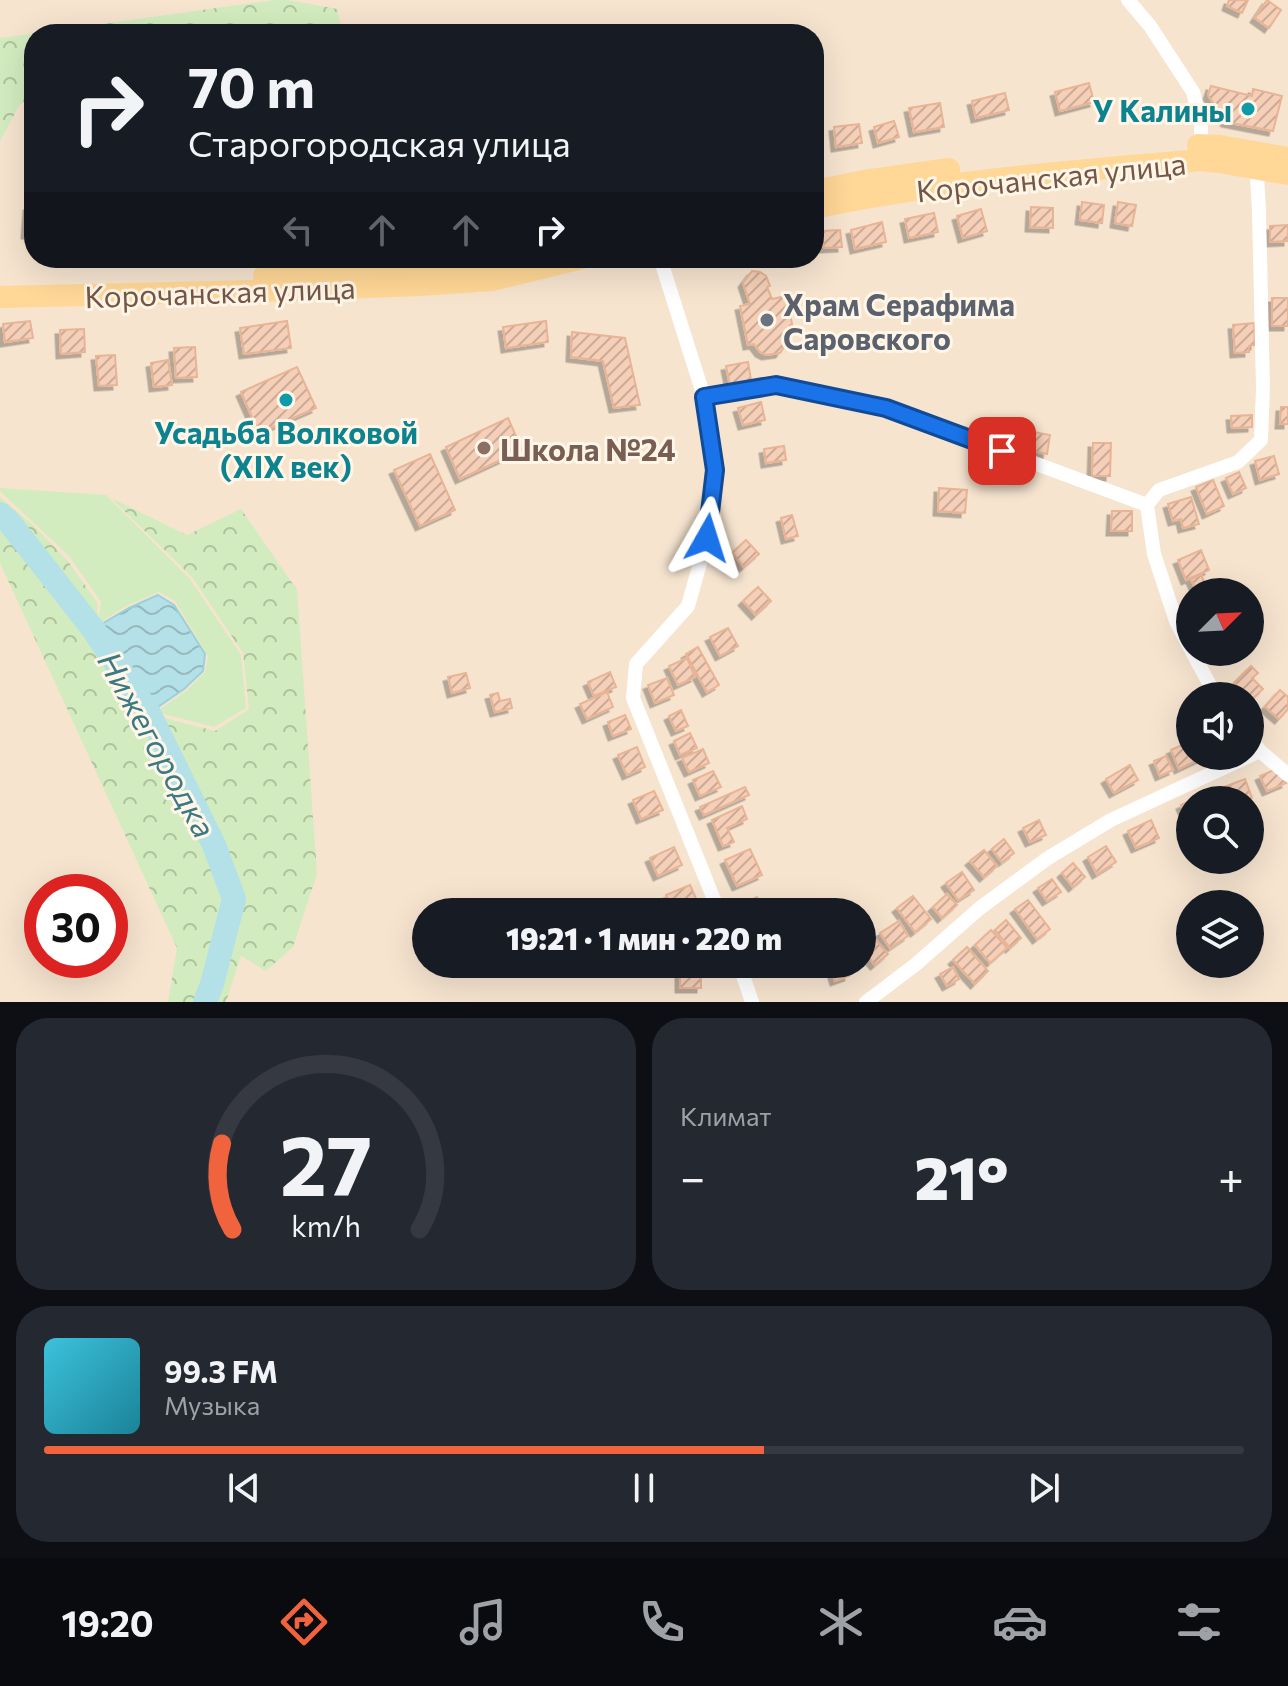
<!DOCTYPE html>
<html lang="ru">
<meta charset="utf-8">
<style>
:root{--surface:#171b24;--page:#242831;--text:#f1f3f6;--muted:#9ea1a6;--line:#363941;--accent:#f0633d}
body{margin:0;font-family:Commissioner,sans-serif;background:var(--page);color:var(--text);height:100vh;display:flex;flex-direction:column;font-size:30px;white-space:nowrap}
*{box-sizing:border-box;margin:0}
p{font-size:26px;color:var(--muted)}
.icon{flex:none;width:44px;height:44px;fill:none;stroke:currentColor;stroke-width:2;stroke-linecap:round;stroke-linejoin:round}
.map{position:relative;height:1002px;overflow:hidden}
.sheet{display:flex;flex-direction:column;gap:16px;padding:16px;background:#0d0f14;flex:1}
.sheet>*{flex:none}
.hud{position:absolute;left:24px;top:24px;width:800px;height:244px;border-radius:32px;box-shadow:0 8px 32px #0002;background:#171b24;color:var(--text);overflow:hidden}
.needle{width:52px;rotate:66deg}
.tools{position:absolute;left:1176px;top:578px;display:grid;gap:16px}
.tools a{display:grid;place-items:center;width:88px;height:88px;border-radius:50%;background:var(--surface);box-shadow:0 8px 32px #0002;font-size:40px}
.speed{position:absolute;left:24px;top:874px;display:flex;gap:16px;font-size:40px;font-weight:700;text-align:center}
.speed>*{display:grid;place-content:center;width:104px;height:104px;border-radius:50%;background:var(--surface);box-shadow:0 8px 32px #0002;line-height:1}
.speed .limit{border:12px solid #d22;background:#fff;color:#111}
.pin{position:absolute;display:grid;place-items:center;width:68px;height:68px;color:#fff;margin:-34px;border-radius:16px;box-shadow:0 4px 12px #0006}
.me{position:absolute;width:88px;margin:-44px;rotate:6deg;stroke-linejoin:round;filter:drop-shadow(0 0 6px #0008)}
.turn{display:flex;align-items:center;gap:28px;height:168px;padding:0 32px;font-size:36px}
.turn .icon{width:104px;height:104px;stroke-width:2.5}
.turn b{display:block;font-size:56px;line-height:68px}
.lanes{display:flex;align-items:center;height:76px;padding:0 32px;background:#0003;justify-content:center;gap:40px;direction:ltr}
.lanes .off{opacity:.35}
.big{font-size:60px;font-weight:800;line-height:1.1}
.sheet .card{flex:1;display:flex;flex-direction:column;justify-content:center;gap:12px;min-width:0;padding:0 28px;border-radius:32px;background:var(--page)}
.sheet .dial{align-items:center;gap:0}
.dial svg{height:208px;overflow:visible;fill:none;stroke:var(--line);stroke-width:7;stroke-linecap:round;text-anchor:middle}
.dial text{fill:var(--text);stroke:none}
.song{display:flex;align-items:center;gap:24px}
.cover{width:96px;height:96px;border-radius:12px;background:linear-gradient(135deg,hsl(190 70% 55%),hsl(190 70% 35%))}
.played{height:8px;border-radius:4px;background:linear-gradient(90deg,var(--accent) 60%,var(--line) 60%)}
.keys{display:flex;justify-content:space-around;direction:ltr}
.heat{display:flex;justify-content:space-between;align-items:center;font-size:44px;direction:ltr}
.sheet .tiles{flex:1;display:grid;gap:16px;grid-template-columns:1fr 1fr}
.card:last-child{grid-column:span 2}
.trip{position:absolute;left:412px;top:898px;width:464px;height:80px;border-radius:40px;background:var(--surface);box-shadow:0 8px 32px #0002;font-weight:800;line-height:80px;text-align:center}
.dock{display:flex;height:128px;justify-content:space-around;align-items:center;background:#090b0e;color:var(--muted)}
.dock .icon{width:56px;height:56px}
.dock .on{color:var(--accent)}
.dock b{font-size:36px;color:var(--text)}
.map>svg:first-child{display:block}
</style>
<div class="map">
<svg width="1288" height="1002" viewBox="0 0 1288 1002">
<defs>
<pattern id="forest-crowns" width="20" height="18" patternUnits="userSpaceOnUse" patternTransform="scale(2)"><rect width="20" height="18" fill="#d2ecbf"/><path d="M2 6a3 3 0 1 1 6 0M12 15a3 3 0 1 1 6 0" fill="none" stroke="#afc29d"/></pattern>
<pattern id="water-waves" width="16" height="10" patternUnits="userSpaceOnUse" patternTransform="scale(2)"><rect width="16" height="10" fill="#b4e1e8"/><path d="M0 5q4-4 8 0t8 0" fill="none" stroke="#97b9be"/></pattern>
<pattern id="building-hatch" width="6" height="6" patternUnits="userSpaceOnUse" patternTransform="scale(2)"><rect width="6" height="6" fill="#f5cfb7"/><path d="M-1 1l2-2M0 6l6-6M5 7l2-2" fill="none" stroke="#cbab97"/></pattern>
<filter id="shadow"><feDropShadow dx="-4.5" dy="4.5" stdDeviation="0" flood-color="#0004"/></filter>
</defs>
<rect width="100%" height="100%" fill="#fef2e1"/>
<path fill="#f6e4cf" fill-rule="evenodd" d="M0,0h1288v1002h-1288zM34,34h780v224h-780zM1190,592h60v60h-60zM1190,696h60v60h-60zM1190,800h60v60h-60zM42,892h68v68h-68zM1190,904h60v60h-60zM426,912h436v52h-436z"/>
<path fill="#d2ecbf" d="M0,488l106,7 84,84 51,76 5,53 -32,19 -58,-15 30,-21 19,-19 3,-16 -33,-55 -16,-9 -33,14 -28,18 3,-22 -32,-46 -69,-65z"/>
<g fill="url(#forest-crowns)">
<path d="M274,0h14l49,9 6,25h-309v66l-14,4 -20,37v-103z"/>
<path d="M0,497l34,29 33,34 30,42 1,16 -8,13 54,83 68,137 19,49 -23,85 -7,17h-33l9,-54 -177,-385z"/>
<path d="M111,498l76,37 54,-26 56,81 20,284 -24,73 -27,24 -25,-15 -15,46h-18l6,-16 23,-87 -20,-56 -64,-128 62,16 34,-22 -6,-56 -51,-76z"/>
</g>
<path fill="url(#water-waves)" stroke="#9ad2db" stroke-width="2" d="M158,595l16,10 16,25 15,24 -2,17 -19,18 -35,24 -56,-84 36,-21z"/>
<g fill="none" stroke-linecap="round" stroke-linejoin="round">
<path stroke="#b4e1e8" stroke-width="24" d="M0,514l9,8 84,107 56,84 65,132 20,54 -22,85 -7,18"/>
</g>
<g fill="url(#building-hatch)" stroke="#e9b496" stroke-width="2" filter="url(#shadow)">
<path d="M1229,0h19l-6,13 -15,-7z"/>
<path d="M1267,0l14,10 -12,18 -14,-10z"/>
<path d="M1089,83l5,19 -34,9 -5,-19z"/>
<path d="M1211,86l41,10 1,-7 29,7 -9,35 -47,-9 -18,-27z"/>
<path d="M1005,93l4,17 -33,8 -4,-17z"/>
<path d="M940,103l4,24 -30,5 -5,-24z"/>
<path d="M894,121l5,16 -21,6 -4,-16z"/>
<path d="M859,124l3,19 -26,4 -2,-20z"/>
<path d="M1082,202l22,3 -2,18 -22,-3z"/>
<path d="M1118,202l18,3 -4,21 -17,-3z"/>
<path d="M28,206h6v29l-8,-1z"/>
<path d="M1031,207l22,1v20l-23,-1z"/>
<path d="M981,209l6,22 -24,7 -6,-22z"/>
<path d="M934,213l4,19 -29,6 -4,-19z"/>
<path d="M882,222l4,20 -31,7 -4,-19z"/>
<path d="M1288,225v16l-18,1v-16z"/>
<path d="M840,230l2,17 -18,1 -2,-17z"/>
<path d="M752,271l8,1 6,4 4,10 -3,1 5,12 14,-3 8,37 -7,2 -1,9 -6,9 -14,2 -6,-3 -6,-8 -6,1 -8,-39 10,-2 -7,-21z"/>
<rect x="1272" y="298" width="16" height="28"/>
<path d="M30,321l3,17 -28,4 -2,-18z"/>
<path d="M287,321l4,27 -47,6 -4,-26z"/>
<path d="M546,321l2,21 -42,6 -3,-21z"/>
<path d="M1254,323l1,22 -6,1v6l-14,1 -2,-28z"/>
<path d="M84,329l1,23 -24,2 -1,-24z"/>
<path d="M572,332l53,6 15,67 -26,3 -11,-47 -32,-4z"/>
<path d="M195,347l2,30 -21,1 -2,-30z"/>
<path d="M115,355l2,30 -18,1 -3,-30z"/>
<path d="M168,360l4,25 -18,2 -3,-24z"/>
<path d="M748,362l4,24 -21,4 -5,-24z"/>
<path d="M297,367l19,41 -57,25 -18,-41z"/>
<path d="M761,402l4,18 -22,5 -5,-17z"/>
<path d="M1281,407h7v17h-8z"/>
<path d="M1252,415v12l-20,1 -1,-12z"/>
<path d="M508,418l14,32 -62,29 -14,-32z"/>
<path d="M1028,431l22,4 -3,19 -23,-5z"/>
<path d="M1093,443h18l-1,33h-18z"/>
<path d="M784,446l2,14 -20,3 -2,-14z"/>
<path d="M430,454l25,56 -35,16 -26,-56z"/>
<path d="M1274,456l5,18 -19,6 -5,-19z"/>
<path d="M1239,472l7,16 -13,6 -7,-16z"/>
<path d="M1213,480l11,26 -17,8 -11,-27z"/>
<path d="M939,488l28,2 -2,23 -27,-2z"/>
<path d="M1191,497l8,27 -16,4 -2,-9 -8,2 -5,-17z"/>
<path d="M1112,511h20v20h-21z"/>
<path d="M792,515l6,21 -12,3 -5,-21z"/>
<path d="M746,540l13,14 -15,13 -12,-14z"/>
<path d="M1201,550l8,20 -23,10 -8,-20z"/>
<path d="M1201,575l8,17h-12l-6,-13z"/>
<path d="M758,587l13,14 -15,14 -13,-14z"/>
<path d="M728,628l10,18 -18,10 -10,-19z"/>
<path d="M698,647l21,38 -12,7 -21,-38z"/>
<path d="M687,658l8,19 -17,8 -9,-19z"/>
<path d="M1251,666l7,7 -6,5 11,11 -12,11 -1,-4h-3l-13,-13z"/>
<path d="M610,672l6,15 -22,9 -6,-14z"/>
<path d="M466,673l4,15 -18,5 -4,-16z"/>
<path d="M667,678l7,17 -19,8 -7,-18z"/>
<path d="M1280,690l8,7v12l-9,10 -14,-12z"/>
<path d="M607,692l6,15 -26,12 -7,-15z"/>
<path d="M498,693l2,8 10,-2 2,9 -17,4 -5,-17z"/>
<path d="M681,710l7,16 -12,5 -7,-15z"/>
<path d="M625,715l6,14 -18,7 -5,-14z"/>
<path d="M690,733l7,15 -17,7 -6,-14z"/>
<path d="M1190,741v15l14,1 -25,12 -8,-19z"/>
<path d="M637,747l8,20 -18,8 -9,-20z"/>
<path d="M703,749l6,14 -20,9 -7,-14z"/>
<path d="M1166,756l7,14 -13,6 -6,-15z"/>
<path d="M1130,765l8,15 -24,13 -8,-14z"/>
<path d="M1279,768l7,15 -19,8 -7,-15z"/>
<path d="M713,771l8,16 -21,9 -7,-16z"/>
<path d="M1245,779l7,19 -6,2h-36l-2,-7z"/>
<path d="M745,787l4,8 -45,20 -4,-8z"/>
<path d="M654,791l9,19 -22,9 -8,-19z"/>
<path d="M1190,801v21l-1,1 -8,-18z"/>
<path d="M742,806l5,13 -20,9 7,14 -11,4 -11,-26z"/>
<path d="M1039,820l7,15 -16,7 -7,-14z"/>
<path d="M1151,820l8,18 -23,10 -8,-17z"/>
<path d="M1004,839l10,14 -12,9 -10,-13z"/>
<path d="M1106,846l10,16 -19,12 -9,-17z"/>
<path d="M674,847l8,18 -24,11 -8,-18z"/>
<path d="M750,849l12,26 -25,11 -12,-26z"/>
<path d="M984,850l13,16 -13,11 -14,-16z"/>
<path d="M1073,863l12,14 -12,10 -11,-14z"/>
<path d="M962,872l12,18 -16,10 -12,-17z"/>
<path d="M1052,879l9,13 -14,9 -9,-13z"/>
<path d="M690,885l8,18 -24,9 -8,-17z"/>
<path d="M947,894l10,11 -15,13 -9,-11z"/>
<path d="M913,896l18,23 -16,13 -18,-24z"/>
<path d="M757,897l7,15h-15l-5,-9z"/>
<path d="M1028,900l22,29 -13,10 -22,-30z"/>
<path d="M1006,920l15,18 -11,10 -15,-18z"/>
<path d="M899,921l9,15 -18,12 -10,-15z"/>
<path d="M991,930l16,18 -17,15 -15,-18z"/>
<path d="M875,939l13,15 -13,11 -13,-15z"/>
<path d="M967,947l21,24 -13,13 -22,-24z"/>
<rect x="680" y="964" width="21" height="24"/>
<path d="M830,964h15l4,12 -14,5z"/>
<path d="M953,967l6,12 -12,7 -7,-12z"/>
</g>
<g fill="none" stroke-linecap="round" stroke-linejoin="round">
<g stroke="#fff" stroke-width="14">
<path d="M1128,0l22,26 43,66 8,31v29"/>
<path d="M660,258l44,139 11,73 -8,68 -19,68 -52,58 -3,34 86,214"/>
<path d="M704,397l72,-12 110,23 261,97"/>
<path d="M1190,648l-14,-27 -22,-67 -7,-49 12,-15 79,-28 23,-22 2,-52 -4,-177 -3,-51"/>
<path d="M1192,652l24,44"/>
<path d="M1250,738l10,13 28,24"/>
<path d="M739,964l13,38"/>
<path d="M866,1002l49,-37 65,-57 68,-50 63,-38 149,-69"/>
</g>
<g stroke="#ffd796" stroke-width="22">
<path d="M1198,145l22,1 68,12"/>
<path d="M814,191l50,-10 85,-12"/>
<path d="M814,208c128,-27 257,-37 387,-48l18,2 69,12"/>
<path d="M264,276l155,-8 70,-6 17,-4"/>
<path d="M0,297l295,-7 124,-5 73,-5 90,-22"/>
</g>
</g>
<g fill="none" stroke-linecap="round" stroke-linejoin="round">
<defs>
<path id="route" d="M707,538l8,-68 -11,-73 72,-12 110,23 116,43"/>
</defs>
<use href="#route" stroke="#114b97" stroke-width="20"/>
<use href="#route" stroke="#1a73e8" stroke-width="14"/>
</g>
<g fill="#0f9aa8" stroke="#fff6e8" stroke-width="3">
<circle cx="1248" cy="109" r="8"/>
<circle cx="286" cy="400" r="8"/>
</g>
<circle fill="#6b7280" stroke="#fff6e8" stroke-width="3" cx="767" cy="320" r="8"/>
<circle fill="#8d6e63" stroke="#fff6e8" stroke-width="3" cx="484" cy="448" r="8"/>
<g text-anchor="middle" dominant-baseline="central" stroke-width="6" stroke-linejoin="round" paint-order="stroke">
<g font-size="30" font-weight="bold" fill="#0d838f" stroke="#fff6e8" text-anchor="end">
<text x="1232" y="109">У Калины</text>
<text x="286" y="431" text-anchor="middle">Усадьба Волковой<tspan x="286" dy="34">(XIX век)</tspan></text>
</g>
<g font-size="30" fill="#765746" stroke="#fff6e8">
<text transform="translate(1051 176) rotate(-6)">Корочанская улица</text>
<text transform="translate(220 291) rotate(-2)">Корочанская улица</text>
</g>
<g font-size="30" font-weight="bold" fill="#5b616d" stroke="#fff6e8" text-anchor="start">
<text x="783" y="303">Храм Серафима<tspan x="783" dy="34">Саровского</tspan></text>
</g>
<g font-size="30" font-weight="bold" fill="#785e54" stroke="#fff6e8" text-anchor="start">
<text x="500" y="448">Школа №24</text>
</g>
<g font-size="32" font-style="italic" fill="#3b7984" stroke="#fff6e8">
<text transform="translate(158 744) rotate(61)">Нижегородка</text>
</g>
</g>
</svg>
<div class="tools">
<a><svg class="needle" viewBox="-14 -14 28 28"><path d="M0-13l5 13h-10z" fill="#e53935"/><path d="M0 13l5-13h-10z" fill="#9ea1a6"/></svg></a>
<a><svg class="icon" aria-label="sound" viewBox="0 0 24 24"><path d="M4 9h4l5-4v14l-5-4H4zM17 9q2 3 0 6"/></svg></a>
<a><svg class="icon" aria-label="search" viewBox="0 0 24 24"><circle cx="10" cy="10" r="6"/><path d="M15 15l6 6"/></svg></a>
<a><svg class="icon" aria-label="layers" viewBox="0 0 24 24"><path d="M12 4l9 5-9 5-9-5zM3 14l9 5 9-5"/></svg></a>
</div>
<div class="speed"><div class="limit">30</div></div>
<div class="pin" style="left:1002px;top:451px;background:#d93025"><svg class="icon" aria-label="arrive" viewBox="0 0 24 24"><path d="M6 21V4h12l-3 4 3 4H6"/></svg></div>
<svg class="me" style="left:707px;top:538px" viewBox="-20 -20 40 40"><path d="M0-17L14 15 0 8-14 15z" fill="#1a73e8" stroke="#fff" stroke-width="4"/></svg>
<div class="trip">19:21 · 1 мин · 220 m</div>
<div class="hud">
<div class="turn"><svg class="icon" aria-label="right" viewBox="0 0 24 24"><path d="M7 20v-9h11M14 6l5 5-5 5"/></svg><div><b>70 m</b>Старогородская улица</div></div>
<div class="lanes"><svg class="icon off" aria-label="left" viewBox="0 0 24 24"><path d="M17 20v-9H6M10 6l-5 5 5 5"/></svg><svg class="icon off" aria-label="ahead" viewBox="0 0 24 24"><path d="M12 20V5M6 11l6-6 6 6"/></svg><svg class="icon off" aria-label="ahead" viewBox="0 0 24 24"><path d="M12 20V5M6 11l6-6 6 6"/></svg><svg class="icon" aria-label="right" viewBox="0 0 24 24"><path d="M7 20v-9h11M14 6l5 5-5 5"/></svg></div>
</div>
</div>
<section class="sheet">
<div class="tiles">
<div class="card dial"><svg viewBox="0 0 100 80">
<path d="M14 69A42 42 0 1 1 86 69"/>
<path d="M14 69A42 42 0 0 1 10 36" stroke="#f0633d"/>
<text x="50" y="56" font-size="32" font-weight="700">27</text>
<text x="50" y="72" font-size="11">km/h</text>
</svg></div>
<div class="card"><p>Климат</p>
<div class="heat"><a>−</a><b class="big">21°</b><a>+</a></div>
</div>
<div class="card">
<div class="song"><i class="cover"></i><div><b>99.3 FM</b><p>Музыка</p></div></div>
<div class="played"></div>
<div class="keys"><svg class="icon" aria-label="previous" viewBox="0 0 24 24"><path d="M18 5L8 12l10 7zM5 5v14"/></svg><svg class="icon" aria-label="pause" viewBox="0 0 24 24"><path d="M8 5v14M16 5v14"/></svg><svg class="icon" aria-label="next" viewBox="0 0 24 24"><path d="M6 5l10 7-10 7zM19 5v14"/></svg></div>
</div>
</div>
</section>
<nav class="dock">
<b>19:20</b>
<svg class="icon on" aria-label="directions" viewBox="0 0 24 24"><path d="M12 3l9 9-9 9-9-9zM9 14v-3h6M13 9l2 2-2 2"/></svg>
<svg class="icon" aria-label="music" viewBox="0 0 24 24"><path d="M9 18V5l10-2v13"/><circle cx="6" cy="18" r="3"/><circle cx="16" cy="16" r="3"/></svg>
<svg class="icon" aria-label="phone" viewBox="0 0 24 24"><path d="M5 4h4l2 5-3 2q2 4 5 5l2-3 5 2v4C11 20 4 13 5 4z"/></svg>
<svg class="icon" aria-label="climate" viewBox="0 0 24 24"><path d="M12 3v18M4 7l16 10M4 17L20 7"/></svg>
<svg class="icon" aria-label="car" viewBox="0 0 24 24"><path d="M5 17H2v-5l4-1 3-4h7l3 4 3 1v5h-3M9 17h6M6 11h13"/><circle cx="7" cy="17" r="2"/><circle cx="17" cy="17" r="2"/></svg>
<svg class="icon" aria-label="filters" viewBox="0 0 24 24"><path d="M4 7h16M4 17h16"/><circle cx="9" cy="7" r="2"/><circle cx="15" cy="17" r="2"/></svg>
</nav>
